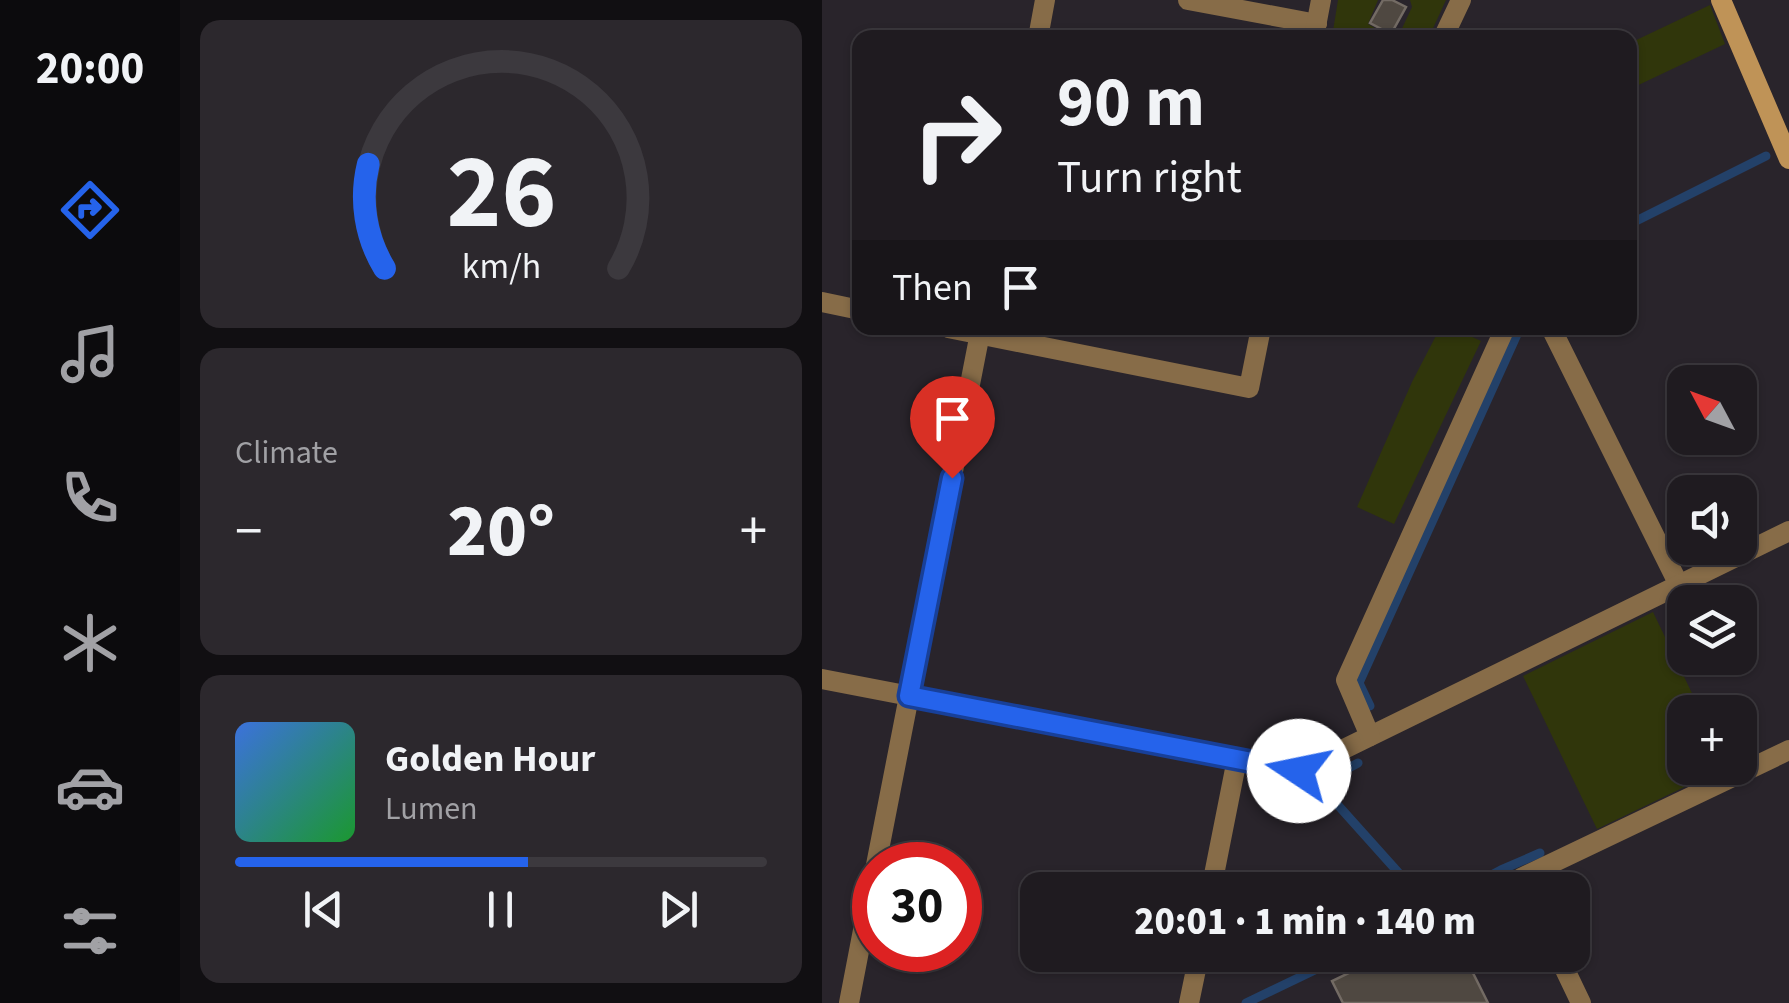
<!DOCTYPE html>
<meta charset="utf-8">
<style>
:root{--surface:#1f1b20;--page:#2c282d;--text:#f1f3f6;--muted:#a1a1a5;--line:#3c393e;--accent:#2563eb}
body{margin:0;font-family:"Source Sans 3",sans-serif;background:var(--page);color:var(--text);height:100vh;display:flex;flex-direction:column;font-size:38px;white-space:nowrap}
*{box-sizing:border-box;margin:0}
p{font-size:32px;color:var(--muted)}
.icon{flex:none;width:55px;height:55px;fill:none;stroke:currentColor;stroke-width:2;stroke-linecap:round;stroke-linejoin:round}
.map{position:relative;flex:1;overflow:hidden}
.panel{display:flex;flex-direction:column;gap:20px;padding:20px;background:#110f12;width:642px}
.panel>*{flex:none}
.hud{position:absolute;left:30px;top:30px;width:785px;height:305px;border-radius:20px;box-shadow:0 2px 8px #0004,0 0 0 2px var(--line);background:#1f1b20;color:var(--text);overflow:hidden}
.needle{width:65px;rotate:311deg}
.fabs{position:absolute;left:845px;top:365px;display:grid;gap:20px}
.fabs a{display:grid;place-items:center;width:90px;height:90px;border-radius:20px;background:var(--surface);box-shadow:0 2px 8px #0004,0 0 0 2px var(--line);font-size:50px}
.speed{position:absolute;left:30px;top:842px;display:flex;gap:20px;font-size:50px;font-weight:700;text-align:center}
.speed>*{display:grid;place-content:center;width:130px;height:130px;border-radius:50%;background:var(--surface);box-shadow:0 2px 8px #0004,0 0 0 2px var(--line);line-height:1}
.speed .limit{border:15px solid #d22;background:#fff;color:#111}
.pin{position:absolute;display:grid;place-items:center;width:85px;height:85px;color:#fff;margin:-102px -42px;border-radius:50% 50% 50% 0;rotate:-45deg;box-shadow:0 0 10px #0007}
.pin .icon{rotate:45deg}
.me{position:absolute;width:110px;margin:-55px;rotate:281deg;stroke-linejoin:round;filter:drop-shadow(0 0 8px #0008)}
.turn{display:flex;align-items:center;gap:35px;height:210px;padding:0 40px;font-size:45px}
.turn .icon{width:130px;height:130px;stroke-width:2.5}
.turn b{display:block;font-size:70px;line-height:85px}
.then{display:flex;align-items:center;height:95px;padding:0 40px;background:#0003;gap:20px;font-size:38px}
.big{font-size:75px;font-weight:800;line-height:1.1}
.panel .tile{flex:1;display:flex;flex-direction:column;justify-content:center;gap:15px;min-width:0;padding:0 35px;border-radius:20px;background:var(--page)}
.panel .dial{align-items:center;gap:0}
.dial svg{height:260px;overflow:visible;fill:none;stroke:var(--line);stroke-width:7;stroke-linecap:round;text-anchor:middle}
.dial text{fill:var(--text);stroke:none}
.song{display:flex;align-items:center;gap:30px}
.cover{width:120px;height:120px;border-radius:15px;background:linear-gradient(135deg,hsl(220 70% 55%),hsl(130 70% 35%))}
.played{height:10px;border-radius:5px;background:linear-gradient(90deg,var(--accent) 55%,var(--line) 55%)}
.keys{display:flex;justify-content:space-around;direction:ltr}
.heat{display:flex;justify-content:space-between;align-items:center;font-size:55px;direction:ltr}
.trip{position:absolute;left:198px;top:872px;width:570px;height:100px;border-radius:20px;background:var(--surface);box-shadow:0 2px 8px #0004,0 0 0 2px var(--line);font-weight:800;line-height:100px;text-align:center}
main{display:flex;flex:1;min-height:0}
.tab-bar{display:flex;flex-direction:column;width:180px;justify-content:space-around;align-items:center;background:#0c0b0d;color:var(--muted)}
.tab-bar .icon{width:70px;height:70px}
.tab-bar .on{color:var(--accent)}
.tab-bar b{font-size:45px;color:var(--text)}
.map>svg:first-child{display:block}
</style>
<main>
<nav class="tab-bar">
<b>20:00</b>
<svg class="icon on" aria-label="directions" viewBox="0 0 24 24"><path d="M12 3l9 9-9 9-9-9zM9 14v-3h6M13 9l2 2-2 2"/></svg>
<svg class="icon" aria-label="music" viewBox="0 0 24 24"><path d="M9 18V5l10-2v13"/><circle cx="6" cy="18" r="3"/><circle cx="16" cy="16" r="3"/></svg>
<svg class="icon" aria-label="phone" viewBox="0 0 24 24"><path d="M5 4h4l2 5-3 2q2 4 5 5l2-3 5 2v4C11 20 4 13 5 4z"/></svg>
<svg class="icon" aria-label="climate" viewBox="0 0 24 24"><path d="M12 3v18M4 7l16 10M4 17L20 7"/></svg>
<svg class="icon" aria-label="car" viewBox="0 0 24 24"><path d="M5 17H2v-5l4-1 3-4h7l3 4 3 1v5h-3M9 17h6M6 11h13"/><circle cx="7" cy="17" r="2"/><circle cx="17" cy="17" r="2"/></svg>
<svg class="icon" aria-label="filters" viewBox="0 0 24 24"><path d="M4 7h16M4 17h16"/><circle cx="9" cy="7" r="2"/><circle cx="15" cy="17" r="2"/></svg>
</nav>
<section class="panel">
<div class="tile dial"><svg viewBox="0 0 100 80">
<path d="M14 69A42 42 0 1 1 86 69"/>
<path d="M14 69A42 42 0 0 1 9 37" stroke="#2563eb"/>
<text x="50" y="56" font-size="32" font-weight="700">26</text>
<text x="50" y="72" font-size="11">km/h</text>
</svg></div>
<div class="tile"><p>Climate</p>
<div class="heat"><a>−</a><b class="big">20°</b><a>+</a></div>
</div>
<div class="tile">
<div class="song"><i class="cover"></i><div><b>Golden Hour</b><p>Lumen</p></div></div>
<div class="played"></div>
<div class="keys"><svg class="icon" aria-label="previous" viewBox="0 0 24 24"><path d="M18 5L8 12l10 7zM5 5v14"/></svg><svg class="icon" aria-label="pause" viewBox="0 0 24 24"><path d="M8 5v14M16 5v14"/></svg><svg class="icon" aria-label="next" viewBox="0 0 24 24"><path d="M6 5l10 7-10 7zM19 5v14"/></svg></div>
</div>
</section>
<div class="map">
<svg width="967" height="1003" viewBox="0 0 967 1003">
<rect width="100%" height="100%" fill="#29242b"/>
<g fill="#30360b">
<path d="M516,0h40l-10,24 17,10 1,3h-54z"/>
<path d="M588,0h36l-17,37h-31l14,-30z"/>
<path d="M888,5l15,39 -95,45v-46z"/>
<path d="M618,328h13l28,13 -87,183 -37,-17 55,-125z"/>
<path d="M831,612l48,100h-17v56h40l-127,61 -74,-153z"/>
</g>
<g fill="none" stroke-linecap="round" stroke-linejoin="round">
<g stroke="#234169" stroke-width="9">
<path d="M808,224l136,-68"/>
<path d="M548,706l-11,-23 161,-355"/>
<path d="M536,763l-39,21 95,106"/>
<path d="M641,890l38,-20 39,-17"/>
<path d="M424,1003l100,-48"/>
</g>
</g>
<g fill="#4f4841" stroke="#736b64" stroke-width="2.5">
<path d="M561,0h9l14,7 -15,27 -21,-11z"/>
<path d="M564,955h78l24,48h-145l-11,-22z"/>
</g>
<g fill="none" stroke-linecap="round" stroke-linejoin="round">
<g stroke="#876c48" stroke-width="20">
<path d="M366,0l129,24"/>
<path d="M492,37l7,-37"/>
<path d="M216,38l7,-38"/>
<path d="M621,38l18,-38"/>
<path d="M0,302l38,8"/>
<path d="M126,328l301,60 12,-60"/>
<path d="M729,328l128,257"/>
<path d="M0,679l477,92 490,-240"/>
<path d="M548,736l-24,-56 159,-352"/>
<path d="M54,865l105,-537"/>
<path d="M389,890l26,-131"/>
<path d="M704,890l-5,-12 268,-128"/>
<path d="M736,955l23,48"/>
<path d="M27,1003l25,-130"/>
<path d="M367,1003l10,-48"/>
</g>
<path stroke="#bf9357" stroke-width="20" d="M899,0l68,159"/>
</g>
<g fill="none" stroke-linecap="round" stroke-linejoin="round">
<defs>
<path id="route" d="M130,478l-43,218 390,75"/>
</defs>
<use href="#route" stroke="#184099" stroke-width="25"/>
<use href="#route" stroke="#2563eb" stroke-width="18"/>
</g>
</svg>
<div class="fabs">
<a><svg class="needle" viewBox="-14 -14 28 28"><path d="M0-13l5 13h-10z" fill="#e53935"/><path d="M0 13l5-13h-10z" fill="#a1a1a5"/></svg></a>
<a><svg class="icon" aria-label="sound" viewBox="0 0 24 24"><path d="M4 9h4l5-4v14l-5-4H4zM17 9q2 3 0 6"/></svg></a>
<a><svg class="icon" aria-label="layers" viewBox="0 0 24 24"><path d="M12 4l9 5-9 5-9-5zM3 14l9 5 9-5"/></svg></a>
<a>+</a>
</div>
<div class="speed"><div class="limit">30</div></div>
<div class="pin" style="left:130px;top:478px;background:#d93025"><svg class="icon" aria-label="arrive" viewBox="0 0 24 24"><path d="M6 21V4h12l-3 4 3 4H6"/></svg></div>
<svg class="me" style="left:477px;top:771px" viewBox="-20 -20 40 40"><circle r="19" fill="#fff"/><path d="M0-13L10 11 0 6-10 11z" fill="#2563eb"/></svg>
<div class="trip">20:01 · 1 min · 140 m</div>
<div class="hud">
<div class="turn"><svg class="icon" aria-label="right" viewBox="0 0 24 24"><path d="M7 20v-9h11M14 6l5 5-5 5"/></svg><div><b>90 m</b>Turn right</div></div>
<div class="then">Then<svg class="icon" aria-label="arrive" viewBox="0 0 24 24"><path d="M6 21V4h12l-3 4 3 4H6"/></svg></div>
</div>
</div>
</main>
